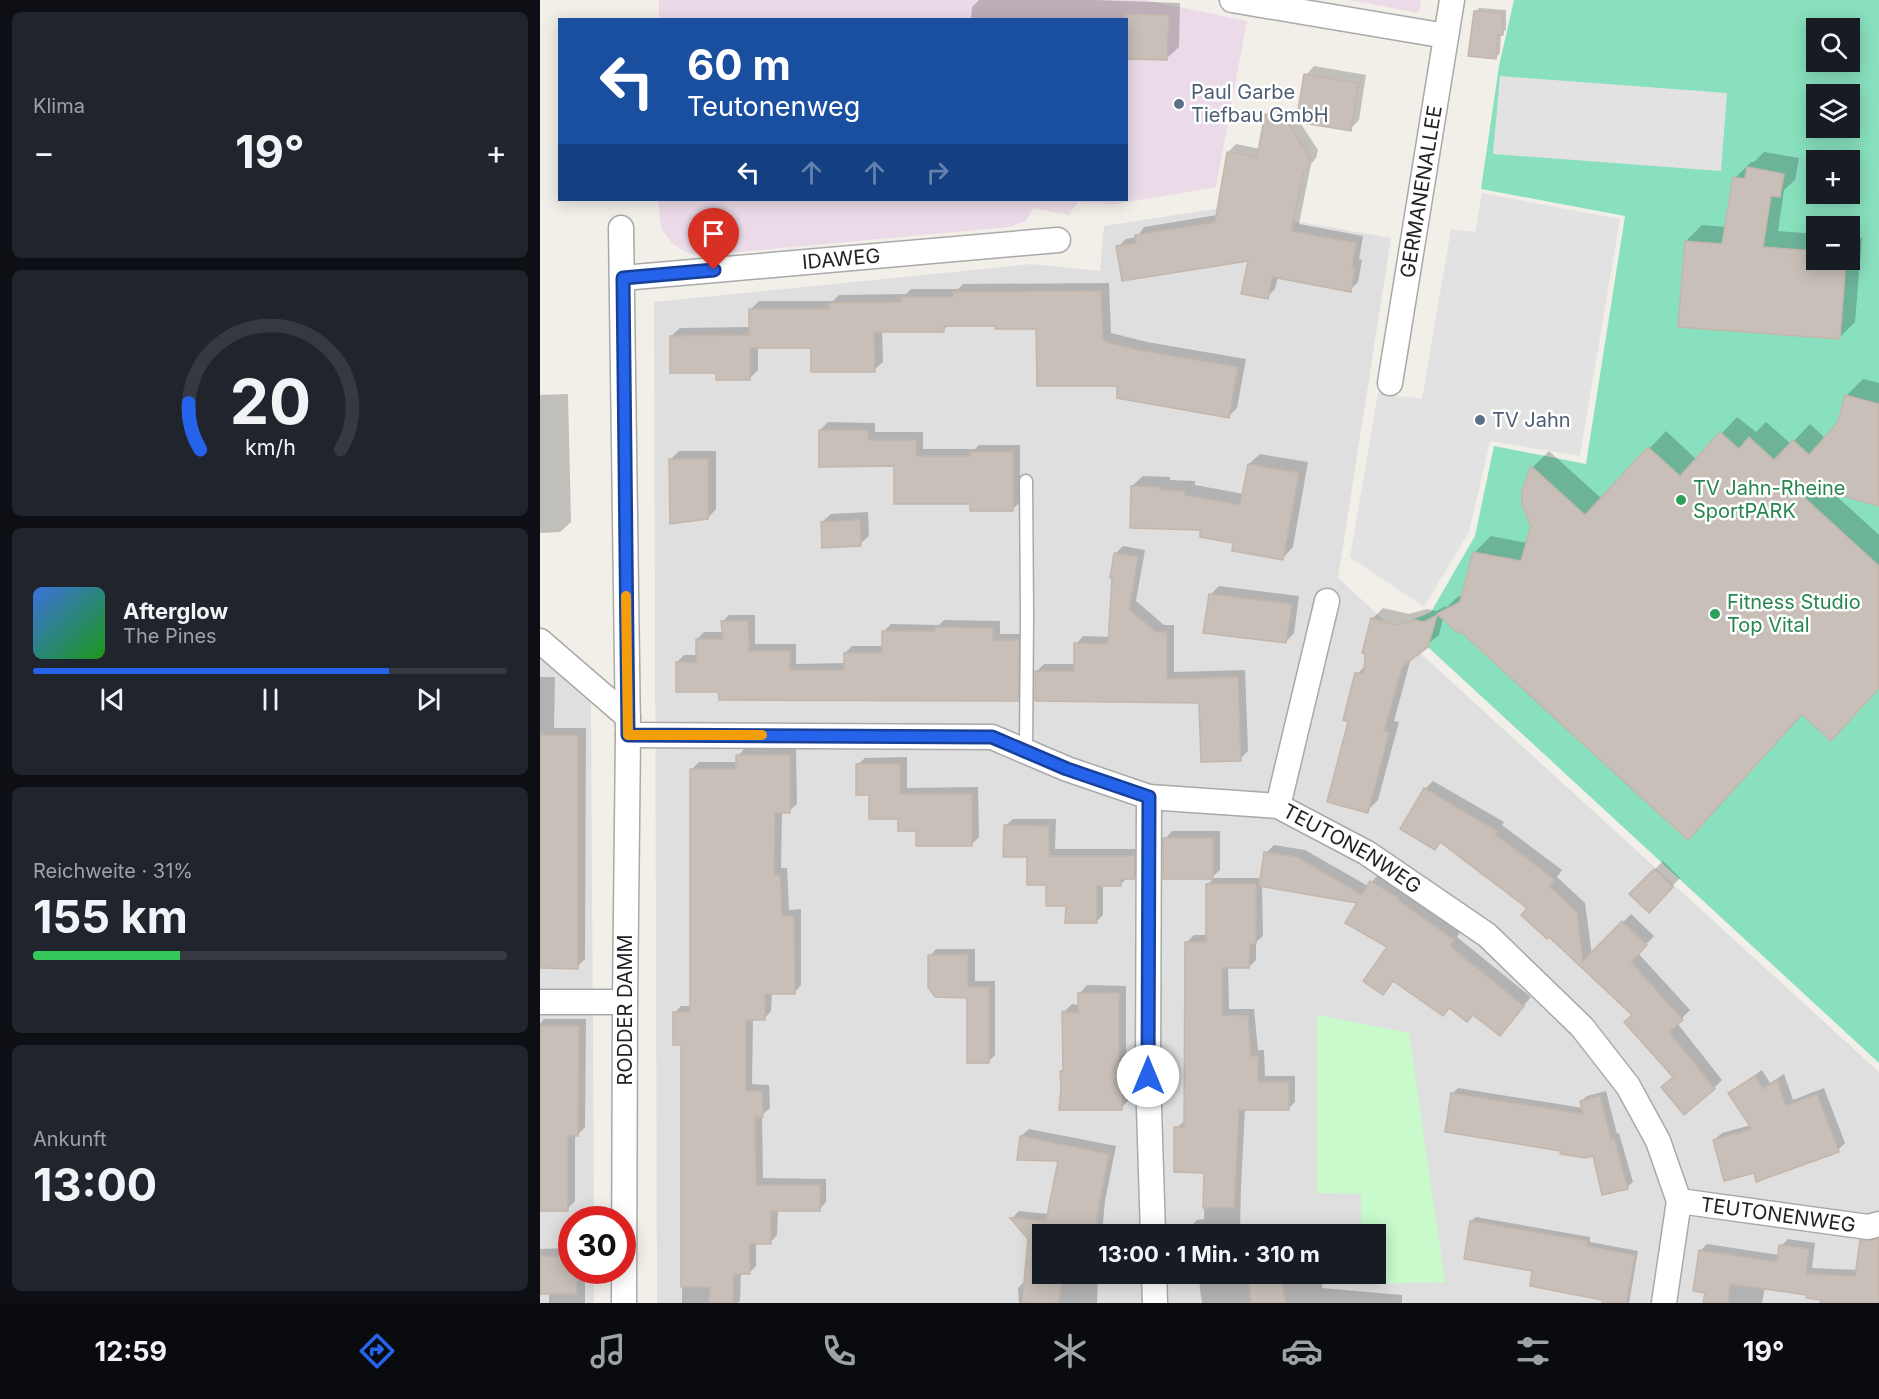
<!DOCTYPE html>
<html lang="de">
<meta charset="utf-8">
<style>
:root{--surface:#171b24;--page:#20242c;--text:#f1f3f6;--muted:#9ea1a6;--line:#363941;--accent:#2563eb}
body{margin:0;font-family:Inter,sans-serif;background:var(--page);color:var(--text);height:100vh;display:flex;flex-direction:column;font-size:22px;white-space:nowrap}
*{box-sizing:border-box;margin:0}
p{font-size:20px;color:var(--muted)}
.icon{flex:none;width:33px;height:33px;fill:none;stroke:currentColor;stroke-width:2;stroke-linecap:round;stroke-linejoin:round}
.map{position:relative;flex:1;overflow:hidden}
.sheet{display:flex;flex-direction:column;gap:12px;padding:12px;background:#0d0f14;width:540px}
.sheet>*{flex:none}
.guide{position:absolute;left:18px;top:18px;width:570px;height:183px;border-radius:0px;box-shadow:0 3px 15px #0003;background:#1a4fa0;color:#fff;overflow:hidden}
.buttons{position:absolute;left:1266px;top:18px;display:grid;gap:12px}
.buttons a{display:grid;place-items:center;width:54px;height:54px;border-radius:0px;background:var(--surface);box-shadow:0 3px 15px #0003;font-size:30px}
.speed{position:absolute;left:18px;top:1206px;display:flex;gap:12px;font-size:30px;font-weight:700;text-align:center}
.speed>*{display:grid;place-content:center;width:78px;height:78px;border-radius:50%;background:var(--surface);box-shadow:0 3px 15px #0003;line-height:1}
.speed .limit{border:9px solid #d22;background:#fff;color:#111}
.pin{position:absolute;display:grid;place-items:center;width:51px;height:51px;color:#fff;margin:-62px -26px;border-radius:50% 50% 50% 0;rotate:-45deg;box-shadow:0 0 6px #0007}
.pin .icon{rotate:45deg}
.me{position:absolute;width:66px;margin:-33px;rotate:0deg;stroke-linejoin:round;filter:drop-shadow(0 0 4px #0008)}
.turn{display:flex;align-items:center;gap:21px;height:126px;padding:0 30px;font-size:27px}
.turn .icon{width:78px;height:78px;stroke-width:2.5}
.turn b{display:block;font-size:42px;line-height:51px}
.lanes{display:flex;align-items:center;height:57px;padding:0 30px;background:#0003;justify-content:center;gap:30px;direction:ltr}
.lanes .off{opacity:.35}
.big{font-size:45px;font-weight:700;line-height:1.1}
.sheet .card{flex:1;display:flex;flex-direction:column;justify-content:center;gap:9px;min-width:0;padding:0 21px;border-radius:9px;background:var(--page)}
.sheet .dial{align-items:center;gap:0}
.dial svg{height:156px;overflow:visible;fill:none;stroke:var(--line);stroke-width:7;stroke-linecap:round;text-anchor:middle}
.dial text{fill:var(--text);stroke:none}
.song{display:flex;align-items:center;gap:18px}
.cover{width:72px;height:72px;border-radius:9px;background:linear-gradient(135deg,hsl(220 70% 55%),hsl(120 70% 35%))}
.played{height:6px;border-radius:3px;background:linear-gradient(90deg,var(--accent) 75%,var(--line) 75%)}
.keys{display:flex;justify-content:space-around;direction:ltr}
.heat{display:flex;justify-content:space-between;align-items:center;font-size:33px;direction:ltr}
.charge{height:9px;border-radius:4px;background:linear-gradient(90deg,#34c759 31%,var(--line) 0)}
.trip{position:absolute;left:492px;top:1224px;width:354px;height:60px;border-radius:0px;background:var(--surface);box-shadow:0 3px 15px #0003;font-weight:700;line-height:60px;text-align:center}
.tab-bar{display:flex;height:96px;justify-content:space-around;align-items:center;background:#090b0e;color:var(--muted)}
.tab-bar .icon{width:42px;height:42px}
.tab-bar .current{color:var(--accent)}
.tab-bar b{font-size:27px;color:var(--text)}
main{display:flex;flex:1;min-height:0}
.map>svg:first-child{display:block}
</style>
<main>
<section class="sheet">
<div class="card"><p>Klima</p>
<div class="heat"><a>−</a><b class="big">19°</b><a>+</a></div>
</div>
<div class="card dial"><svg viewBox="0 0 100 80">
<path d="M14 69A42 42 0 1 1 86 69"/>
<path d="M14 69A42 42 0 0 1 8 45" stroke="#2563eb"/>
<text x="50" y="56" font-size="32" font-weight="700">20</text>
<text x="50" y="72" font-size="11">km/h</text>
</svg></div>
<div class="card">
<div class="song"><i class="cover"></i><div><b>Afterglow</b><p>The Pines</p></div></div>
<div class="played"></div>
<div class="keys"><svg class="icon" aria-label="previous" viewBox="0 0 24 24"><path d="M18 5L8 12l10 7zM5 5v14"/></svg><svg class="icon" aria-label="pause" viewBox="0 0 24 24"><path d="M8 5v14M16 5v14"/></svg><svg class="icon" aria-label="next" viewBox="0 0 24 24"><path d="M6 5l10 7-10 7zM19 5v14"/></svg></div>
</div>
<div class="card"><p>Reichweite · 31%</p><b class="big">155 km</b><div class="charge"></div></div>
<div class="card"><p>Ankunft</p><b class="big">13:00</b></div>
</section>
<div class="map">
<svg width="1339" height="1303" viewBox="0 0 1339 1303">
<rect width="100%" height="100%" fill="#f2efe9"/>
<g fill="#e0dfdf" fill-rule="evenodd">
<path d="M681,208l170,30 -53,340 541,494v231h-1222l-3,-1001 378,-38 68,7 4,-45zM502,1234h334v40h-334z"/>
<path d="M0,652l51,46 3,521 -22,1v50l22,1v32h-54z"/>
</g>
<g fill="#ebdbe8">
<path d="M119,0h486l102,21 -31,166 -100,17 -38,-2 -9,13 -36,-7 -7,13 -16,6 -304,28 -19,-2 -15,-10 -11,-14 -3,-29h468v-180h-467z"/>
<path d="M809,0h72l-2,13z"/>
</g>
<path fill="#c8facc" d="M777,1015l92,18 36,249 -84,2v-10h15v-40h-15v-40l-44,-1z"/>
<path fill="#88e0be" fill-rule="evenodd" d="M974,0h365v1063l-476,-439 28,-12 44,-76 19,-90 92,18 39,-248 -144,-27 18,-123zM1276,28h34v34h-34zM1276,94h34v34h-34zM1276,160h34v34h-34zM1276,226h34v34h-34z"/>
<g fill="#e2e2e2">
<path d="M960,76l227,17 -6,78 -228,-17z"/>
<path d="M942,193l138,26 -40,237 -90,-15 -21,91 -45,75 -74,-50 28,-164 44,6 29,-170 24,3z"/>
</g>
<g fill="#0003">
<path d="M439,0h117l84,3 -1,44 -13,12 -40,-39h-155l1,-13z"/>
<path d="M939,8l27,2v20l-5,3 -1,20 -4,4 -21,-45z"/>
<path d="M774,66l52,9 -7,45 -9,9 -51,-8 19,29 -2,8 -5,6 -12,60 64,12 -4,23 3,1 -4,22 -8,8 -72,-13 -3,12 -8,8 -17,-37 -132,-13 8,-8 11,-2 7,-10 73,-12 11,-63 8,-8 24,5 6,-34 8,-8 18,3 6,9 8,-44z"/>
<path d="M1224,152l35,6 -4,22 -11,10 -6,41 38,3v26h34v-23l12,1 -7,84 -16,16 -153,-97 16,-16 24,2 9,-49 16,-16h3z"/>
<path d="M569,283l2,50 36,9 99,17 -9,49 -9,9 -110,-32 -80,-58 -42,-3 -47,1 -6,5h-61l1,32 -9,8 -62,-23h-54v23l-8,8 -32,-6 -47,-36 9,-8 70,-1v-17l9,-9h74l6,-6 67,-1 5,-5h47l5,-5z"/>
<path d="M1323,379l16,4v121l-48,-13 48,44v153l-32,34 -387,-93 -17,-11 -4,17 -28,23 -17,63 5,1 -21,78 -11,11 -17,-90 7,-47 9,-9 6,-46 11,-11 26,6 18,-5 9,2 10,-5v2l10,-10 8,-4 11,-42 16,-16 36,7 5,-17 -9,-35 10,-24 16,-16 53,48 64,-68 31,29 40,-43 19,15 10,-10 25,22 19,-20 15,14 15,-15 6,-27z"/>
<path d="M28,394l3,128 -11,10 -20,1v-138z"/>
<path d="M288,422l47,1v9h48v17h52l4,-4h41v57l-8,8 -41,-8 -151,-72z"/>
<path d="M139,451h37v58l-8,9 -37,-59z"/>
<path d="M720,454l48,8 -15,85 -10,11 -81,-29 -70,-43 11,-10 27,1v3l25,1v4l49,9 5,-30z"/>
<path d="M328,512l1,24 -9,8 -38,-22 9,-8z"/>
<path d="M583,546l22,4 -9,51 28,24h10v47l71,-2 3,81 -8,8 -39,-58 -165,-29 8,-8h32v-20l7,-8 27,1 5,-83z"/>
<path d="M679,586l80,10 -5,37 -8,9 -76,-47z"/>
<path d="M189,615h26v29h41v20l49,-1v-10l7,-7h32v-15l7,-7 48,1 5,-5 56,1v13h25l-1,59 -7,7 -297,-10 -43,-28 7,-7h13v-16l7,-7h20l-2,-10z"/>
<path d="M0,677h15l-1,51h32l-1,231 -8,8h-37z"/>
<path d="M205,748l51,1 1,55 -8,7h-7l-1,57h6l2,42 12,-1v76l-7,8h-22l-1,18 -7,8h-11l-1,65 17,1 1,23 -8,7 1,63 63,1v23l-7,8 -41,-1 -1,26 -7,8 -14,-1v24l-7,7h-8l-1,28 -2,2h-56l1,-259 -9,-31 7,-7h11v-237l7,-7h38l1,-6z"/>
<path d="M367,757v31l71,-1 1,50 -7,7 -55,-14 -18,-13 -42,-52 8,-7z"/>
<path d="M893,781l71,41 -2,3 60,45 -5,7 28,26 7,52 39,-41 23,22 -16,17 52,57 -13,13 45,57 -8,8 -39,-12 -41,-61 -104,-107 -88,-67 -7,7 -10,-59z"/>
<path d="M473,819h43l-1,30h86v21l-7,8h-7l-7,7h-17v30l-7,7 -29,-17 -20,-22 -42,-57z"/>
<path d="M632,831h48v39l-8,7 -47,-38z"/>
<path d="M734,845l31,5 63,36 11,-12 82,57 -4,6 74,60 -31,37 -26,-21 -24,-6 -7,7 -48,-34 -12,13 6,-46 -29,-46 -98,-16 1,51 -7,6v18l-7,7h-21l1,42h25l4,41h6l1,26h30v26l-7,7h-43l-4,77 -1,48h-48l-2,-7 7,-7 7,-1 1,-48 -29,-43 9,-7 2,-179 7,-7h14l-1,-50 7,-7h48l4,-25z"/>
<path d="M1123,861l17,17 -31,33 -18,-17z"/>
<path d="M396,949h39v32h20v74l-7,7 -19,-66 -39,-40z"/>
<path d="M547,985l39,1v78h4l-1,36 -8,8 -60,-36 3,-3v-57l8,-8 7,1v-11z"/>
<path d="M4,1019h42l-1,108 -7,8h-3v66l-8,8h-27v-185z"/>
<path d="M1222,1070l8,13 14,-9 9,26 31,-12 21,55 -7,7 -83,21 -41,-31 8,-7 29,-8 -21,-31 7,-7z"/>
<path d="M918,1088l125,20 -2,-7 6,-5 19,-5 11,43 2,-1 14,49 -6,5 -33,-32 -32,-6 -110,-55z"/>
<path d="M489,1129l87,17 -11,55 -3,33h-60v40h56l-1,29h-78l-1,-15 8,-8 4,-42 -18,-20 7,-7 30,3 11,-54 -39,-24z"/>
<path d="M936,1217l114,20v5l48,9 -9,52h-26l1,-4 -70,-29 -63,-49z"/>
<path d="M1248,1239l27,4 -3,25 46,2 10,-28 11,1v50l-19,-3 -2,13h-36v-4l-13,-5 -44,-7 -3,16h-57l2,-12 -7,-40 7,-7 72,11 2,-9z"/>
<path d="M32,1248v22h13v33h-36v-11h-9v-43z"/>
<path d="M658,1274h91v3h34l-1,11 80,7v8h-200z"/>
</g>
<g fill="#c7bfb8" stroke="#c4b6ab" stroke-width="1.5">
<path d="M934,11l29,2v22h-5l-2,24 -28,-3z"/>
<path d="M586,14l43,1 -2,45 -41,-1z"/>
<path d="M764,74l54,9 -7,48 -55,-9z"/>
<path d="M725,114l19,3 26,41 -1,10 -5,3 -13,60 65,12 -4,24h3l-4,25 -79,-15 -4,22 -27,-5 7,-33 -126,20 -6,-35 20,-3 -1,-8 80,-13 12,-70 30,5z"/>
<path d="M1207,167l37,7 -4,23 -9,-1 -8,51 53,4v9h30l-6,79 -162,-12 7,-86 37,3 11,-67 12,2z"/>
<path d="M561,291l2,50 35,9 100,17 -9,51 -112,-20v-12h-80l-1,-57h-41v-3h-51v6h-70l1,40h-64v-24h-61v32h-34v-7h-46v-37l79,-1v-26h80v-6l72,-1v-5h52v-5z"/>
<path d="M1305,395l34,9v102l-94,-26 94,86v122l-48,53 -29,-27 -114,126 -228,-209 -2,2 -21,-19 23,-12 13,-50 48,9 10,-35 -9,-21v-14l9,-25 54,49 63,-68 32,29 40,-44 19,17 10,-12 25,23 19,-20 16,15 29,-33z"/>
<path d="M279,430h49v10h48v16h54v-4h43v59h-43v-7h-76v-38l-75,1z"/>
<path d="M129,459h39v60l-38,5z"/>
<path d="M708,464l51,9 -16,87 -51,-9 1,-8 -33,-6v-7l-70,-2 1,-42 29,1v3l25,1v4l55,10z"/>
<path d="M320,520l1,26 -39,2 -1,-26z"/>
<path d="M574,553l24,4 -9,52 27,23h11v47l71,-2 3,84 -40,1 -2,-59 -164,-2v-30h39v-28l34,1 4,-66h-2z"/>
<path d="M669,594l83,10 -6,39 -83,-10z"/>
<path d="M897,615l-9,32 -26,20 -18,64 5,2 -21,80 -41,-11 21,-80 -5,-2 12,-47h9l1,-19 -3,-1 9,-35 26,7 18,-5 9,2z"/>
<path d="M181,621h27l1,30h41v19h54v-17h38v-22h53v-4l58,1v12h26l-1,61 -299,-1 -1,-8h-42v-30h20v-23h27z"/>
<path d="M0,735h38v234l-38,-1z"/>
<path d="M196,755h54v58h-15l-1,62h6l2,41h12l1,78h-30v26h-19v71h16l1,26h-8l1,68h64v26h-49v33h-22l1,30h-16l-1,29h-24l1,-16h-29v-242h-8v-33h17v-243h46z"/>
<path d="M316,764h44v30h72v52h-56v-15h-18v-12h-29v-24h-13z"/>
<path d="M884,788l73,43 -2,3 60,46 -6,6 28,26 6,49 39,-40 25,24 -16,17 52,58 -14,12 46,57 -31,26 -23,-28 12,-10 -49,-55 8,-7 -83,-78 -2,2 -26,-24 6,-7 -87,-66 -5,8 -35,-21z"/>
<path d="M464,825l45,1v30h86l-1,23h-13v7h-24v37h-32l1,-17h-20v-21h-19v-28h-24z"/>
<rect x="623" y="838" width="50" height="41"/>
<path d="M724,852l33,5 65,38 8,-14 29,17 -1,2 56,40 -4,6 74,60 -24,30 -27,-21 -6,7 -18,-14 -6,8 -50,-35 -10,14 -20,-14 24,-34 -42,-24 12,-20 -98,-17z"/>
<path d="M1114,869l19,18 -24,26 -20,-19z"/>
<path d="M666,884h50v60h-6l-1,24h-27v47l26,1 3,40h7v26h31v28h-50l-5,98h-31l1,-35 -30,-1v-45h10l1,-185h21z"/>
<path d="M388,955h40v32h21v76h-22v-65l-32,-1 -7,-10z"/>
<path d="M538,993h41v78h3v39h-63l2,-22 -1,-17h3l-1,-60 16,2z"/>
<path d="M0,1026h39l-1,110h-10v75h-28z"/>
<path d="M1215,1076l8,13 14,-9 9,26 31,-12 22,58 -83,30 -2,-9 -30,8 -11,-41 39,-11 -24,-36z"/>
<path d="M911,1093l132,21 -3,-13 20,-5 11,43 3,-1 14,51 -26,6 -9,-39 -8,2 -25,-4 1,-3 -116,-19z"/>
<path d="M480,1136l89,18 -11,56 -3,24h-53v40h21l-5,29h-36l6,-64 -18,-21 36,3 12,-60 -41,-1z"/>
<path d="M930,1221l117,20 -1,5 49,9 -9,48h-24v-3l-72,-14 2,-15 -68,-12z"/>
<path d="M1339,1239v64h-59l1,-3 -15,-2 1,-3 -77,-11 -2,19h-25l2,-10 -12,-2 6,-41 78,12 2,-17 30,4 -3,25 49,2 5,-36z"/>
<path d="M0,1256h32v14h5v24h-37z"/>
<path d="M708,1274h33l4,29h-34z"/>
</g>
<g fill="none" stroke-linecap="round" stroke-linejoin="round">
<defs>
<path id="lane" d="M486,751l1,-138 -1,-132"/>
<g id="street">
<path d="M692,0l214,36"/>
<path d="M81,228l7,507 -3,267 -1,301"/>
<path id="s1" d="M83,278l435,-38"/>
<path id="s2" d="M850,383l62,-383"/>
<path d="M0,641l88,76"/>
<path id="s3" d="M88,735l364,2 75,32 82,28 129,9 89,47 120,82 95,92 46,59 30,55 21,60 -15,102"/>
<path d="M609,797l-1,279 5,158"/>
<path d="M738,806l49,-205"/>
<path d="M0,1002h85"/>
<path id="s4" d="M1139,1201l189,26 11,-3"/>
<path d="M614,1274l1,29"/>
</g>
</defs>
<use href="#lane" stroke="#a9a9a9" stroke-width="15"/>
<use href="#street" stroke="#a9a9a9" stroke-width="27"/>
<use href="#lane" stroke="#fff" stroke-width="12"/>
<use href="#street" stroke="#fff" stroke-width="24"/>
</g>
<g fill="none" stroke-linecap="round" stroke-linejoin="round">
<defs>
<path id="route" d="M174,270l-91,8 5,457 364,2 75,32 82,28 -1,279"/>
</defs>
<use href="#route" stroke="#184099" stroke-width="15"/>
<use href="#route" stroke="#2563eb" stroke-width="10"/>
<path stroke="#f59e0b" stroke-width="10" d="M86,596l2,139h134"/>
</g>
<g fill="#5c6f8a" stroke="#fff" stroke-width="2">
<circle cx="639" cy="104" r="6"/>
<circle cx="940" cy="420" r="6"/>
</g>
<g fill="#2e9e5b" stroke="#fff" stroke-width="2">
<circle cx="1141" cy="500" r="6"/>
<circle cx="1175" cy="614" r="6"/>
</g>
<g text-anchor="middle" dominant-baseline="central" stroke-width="5" stroke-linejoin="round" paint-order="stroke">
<g font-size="20" fill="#4e5e75" stroke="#fff" text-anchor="start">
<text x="651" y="92">Paul Garbe<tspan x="651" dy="23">Tiefbau GmbH</tspan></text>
<text x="952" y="420">TV Jahn</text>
</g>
<g font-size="20" fill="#222" stroke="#fff">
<text stroke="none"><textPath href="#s2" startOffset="194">GERMANENALLEE</textPath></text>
<text stroke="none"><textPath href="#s1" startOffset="219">IDAWEG</textPath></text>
<text stroke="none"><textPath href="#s3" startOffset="747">TEUTONENWEG</textPath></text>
<text transform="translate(85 1010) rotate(-90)">RODDER DAMM</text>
<text stroke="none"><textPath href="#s4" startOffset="100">TEUTONENWEG</textPath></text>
</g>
<g font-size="20" fill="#27864d" stroke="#fff" text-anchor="start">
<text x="1153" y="488">TV Jahn-Rheine<tspan x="1153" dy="23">SportPARK</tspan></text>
<text x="1187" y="602">Fitness Studio<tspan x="1187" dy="23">Top Vital</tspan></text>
</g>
</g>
</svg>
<div class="buttons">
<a><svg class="icon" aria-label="search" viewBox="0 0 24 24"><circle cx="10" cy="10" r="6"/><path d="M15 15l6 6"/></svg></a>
<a><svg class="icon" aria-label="layers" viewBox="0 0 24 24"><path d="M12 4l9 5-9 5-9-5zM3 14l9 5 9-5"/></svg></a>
<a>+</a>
<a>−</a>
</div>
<div class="speed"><div class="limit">30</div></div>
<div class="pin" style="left:174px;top:270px;background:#d93025"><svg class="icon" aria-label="arrive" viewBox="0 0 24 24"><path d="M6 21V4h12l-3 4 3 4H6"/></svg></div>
<svg class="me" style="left:608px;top:1076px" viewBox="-20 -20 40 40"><circle r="19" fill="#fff"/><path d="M0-13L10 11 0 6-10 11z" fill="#2563eb"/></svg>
<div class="trip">13:00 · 1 Min. · 310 m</div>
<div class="guide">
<div class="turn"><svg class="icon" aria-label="left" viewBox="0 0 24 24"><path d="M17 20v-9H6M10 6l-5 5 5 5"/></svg><div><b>60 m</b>Teutonenweg</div></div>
<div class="lanes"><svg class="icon" aria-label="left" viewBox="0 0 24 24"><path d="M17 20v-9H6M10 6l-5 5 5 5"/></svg><svg class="icon off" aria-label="ahead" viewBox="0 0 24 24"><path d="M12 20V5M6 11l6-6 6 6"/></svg><svg class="icon off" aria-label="ahead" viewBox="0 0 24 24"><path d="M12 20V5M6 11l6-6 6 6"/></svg><svg class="icon off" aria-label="right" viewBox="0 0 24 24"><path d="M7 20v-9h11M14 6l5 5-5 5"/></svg></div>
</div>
</div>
</main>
<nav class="tab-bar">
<b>12:59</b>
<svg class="icon current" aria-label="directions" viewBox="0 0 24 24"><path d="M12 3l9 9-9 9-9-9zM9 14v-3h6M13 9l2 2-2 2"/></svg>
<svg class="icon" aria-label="music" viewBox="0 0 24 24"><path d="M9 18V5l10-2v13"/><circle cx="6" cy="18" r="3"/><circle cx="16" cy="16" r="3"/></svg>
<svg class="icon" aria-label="phone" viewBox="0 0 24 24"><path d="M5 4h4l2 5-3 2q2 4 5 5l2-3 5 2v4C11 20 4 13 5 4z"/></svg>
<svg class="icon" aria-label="climate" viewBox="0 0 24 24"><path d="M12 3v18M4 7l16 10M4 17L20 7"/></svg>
<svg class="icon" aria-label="car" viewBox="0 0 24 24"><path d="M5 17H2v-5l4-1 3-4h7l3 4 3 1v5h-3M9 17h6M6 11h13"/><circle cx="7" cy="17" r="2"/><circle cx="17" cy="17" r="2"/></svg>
<svg class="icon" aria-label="filters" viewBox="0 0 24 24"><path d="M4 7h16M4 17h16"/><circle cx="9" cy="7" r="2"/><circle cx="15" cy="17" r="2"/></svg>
<b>19°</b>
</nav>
